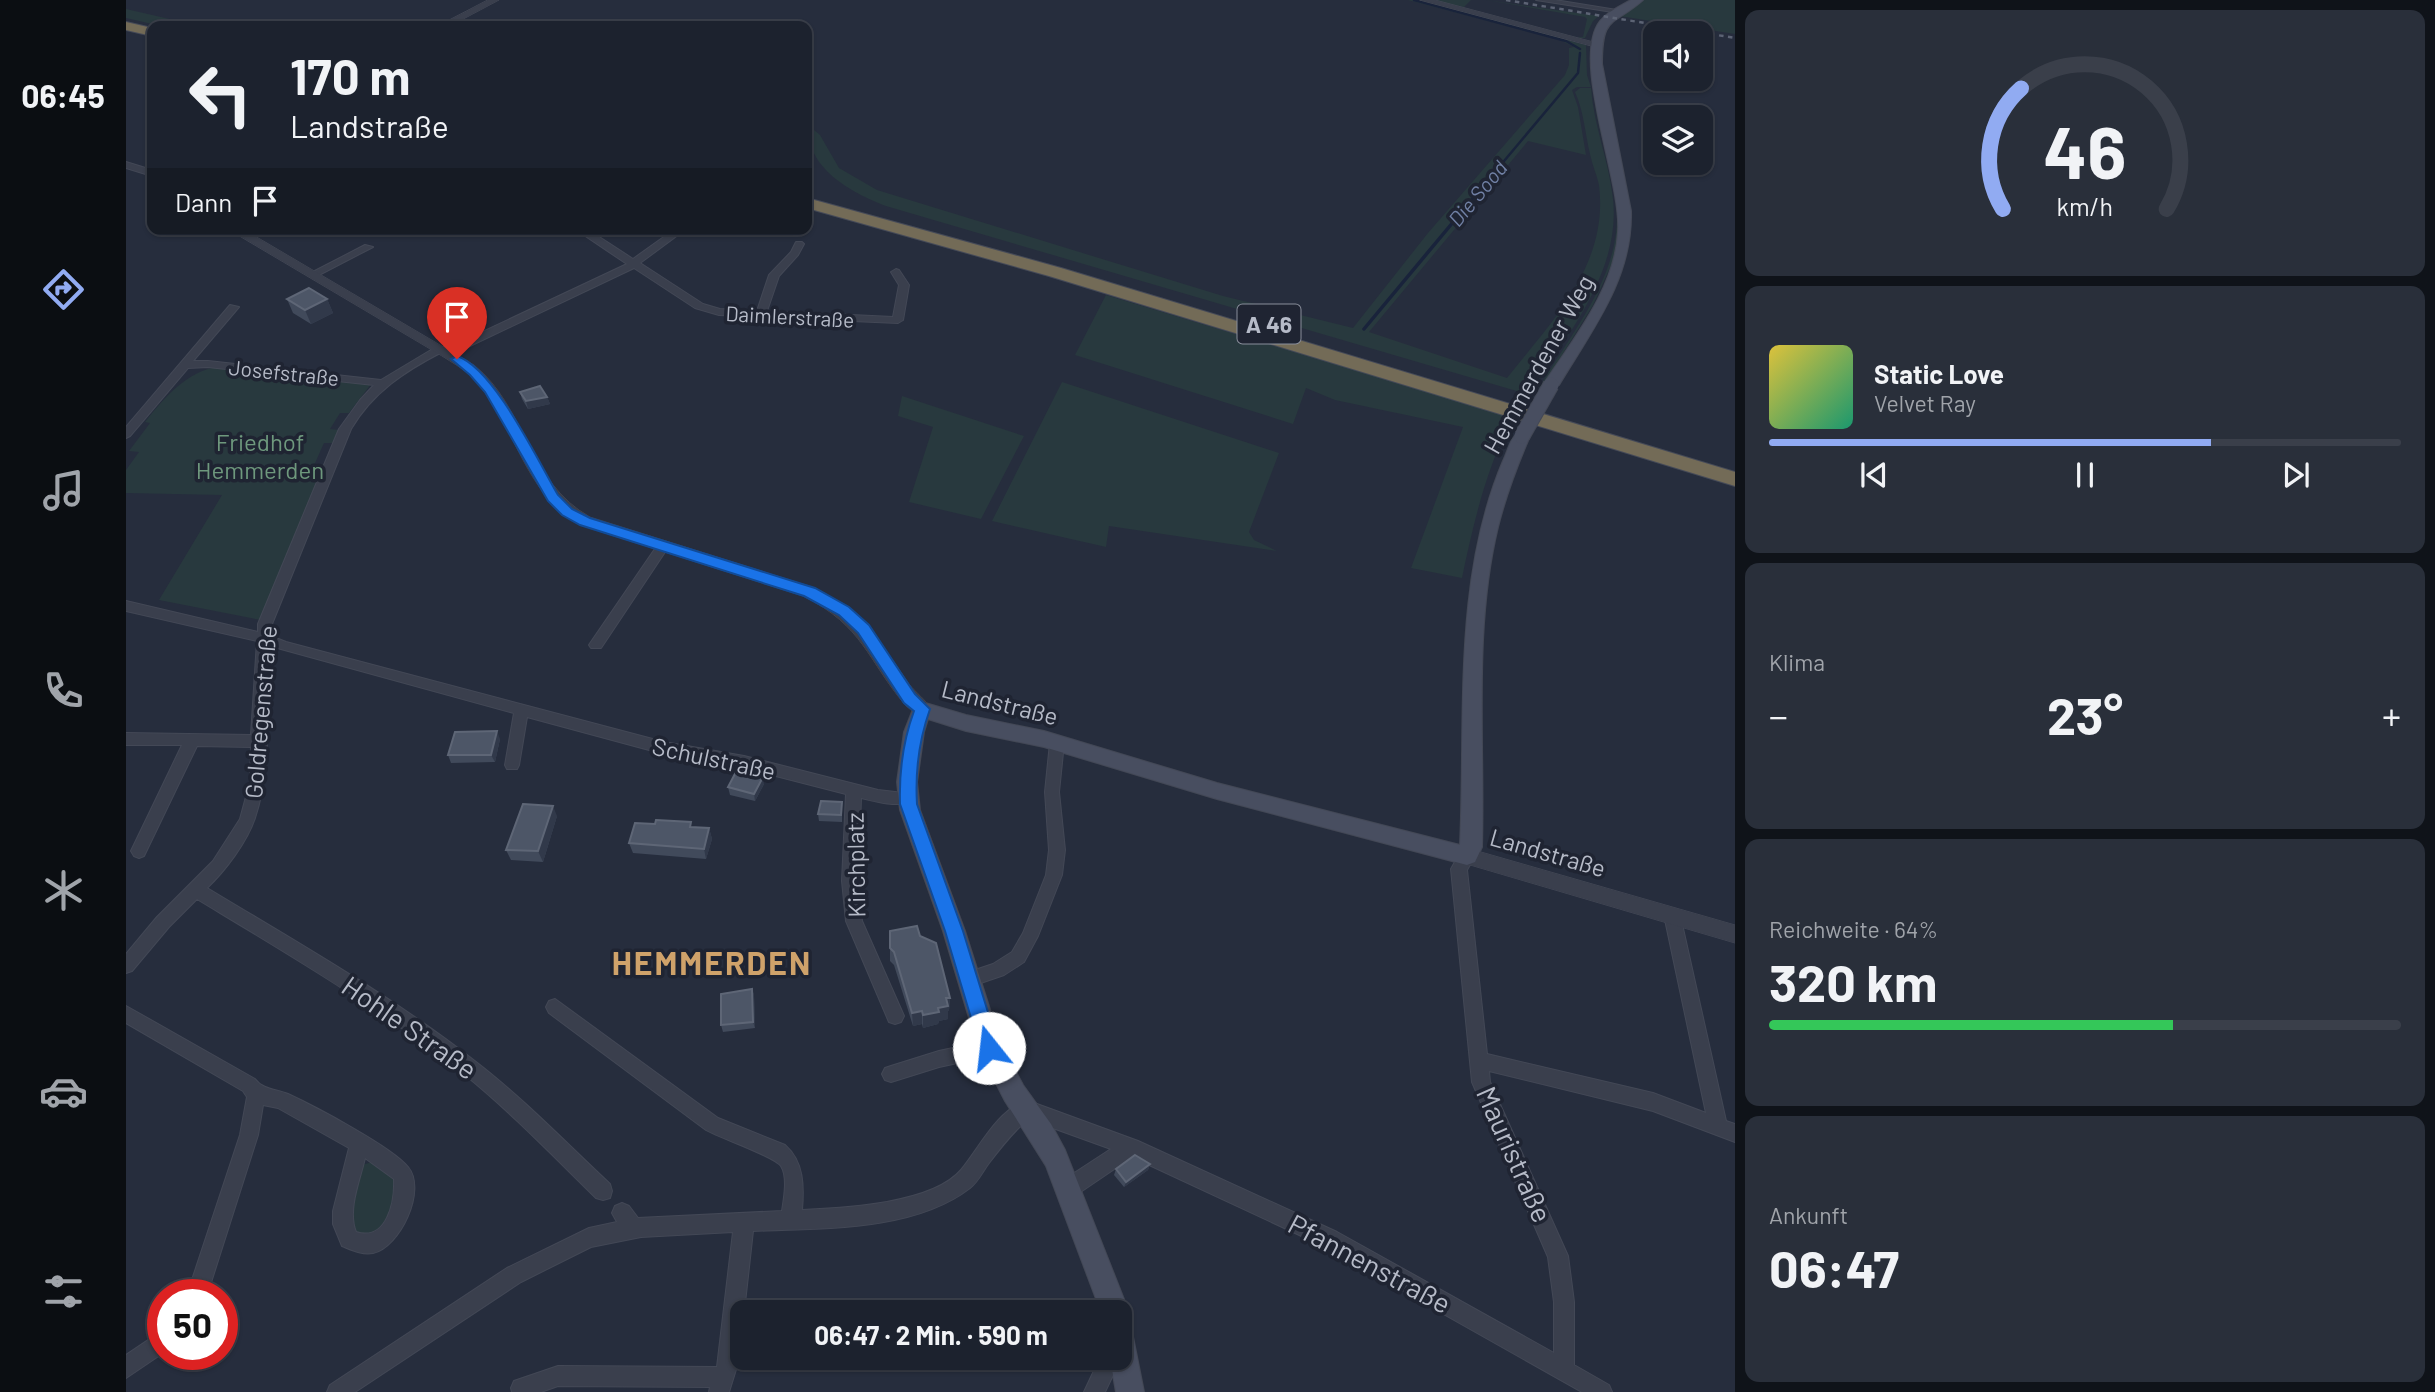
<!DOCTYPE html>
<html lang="de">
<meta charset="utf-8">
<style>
:root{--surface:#1c222e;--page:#292f3a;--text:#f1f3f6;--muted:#a0a4aa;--line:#3a3f4a;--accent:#91abf2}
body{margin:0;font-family:Barlow,sans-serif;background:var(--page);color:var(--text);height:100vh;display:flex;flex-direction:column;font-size:26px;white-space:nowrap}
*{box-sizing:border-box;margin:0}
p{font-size:23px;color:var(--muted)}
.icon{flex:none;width:38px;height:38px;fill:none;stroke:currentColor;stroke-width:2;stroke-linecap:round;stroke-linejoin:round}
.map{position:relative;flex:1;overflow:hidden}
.sheet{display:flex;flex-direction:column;gap:10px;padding:10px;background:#0f1319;width:700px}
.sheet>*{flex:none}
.hud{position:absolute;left:21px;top:21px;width:665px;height:214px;border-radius:14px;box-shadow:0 2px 5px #0004,0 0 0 2px var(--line);background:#1c222e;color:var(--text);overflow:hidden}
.buttons{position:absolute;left:1517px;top:21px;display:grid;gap:14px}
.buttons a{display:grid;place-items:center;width:70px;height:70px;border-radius:14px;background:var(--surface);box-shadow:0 2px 5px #0004,0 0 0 2px var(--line);font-size:35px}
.speed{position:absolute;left:21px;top:1279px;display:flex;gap:14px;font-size:35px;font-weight:700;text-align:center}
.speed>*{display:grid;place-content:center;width:91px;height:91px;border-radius:50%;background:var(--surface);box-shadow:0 2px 5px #0004,0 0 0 2px var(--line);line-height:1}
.speed .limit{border:10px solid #d22;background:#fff;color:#111}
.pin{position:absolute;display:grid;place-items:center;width:60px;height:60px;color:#fff;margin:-72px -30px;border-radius:50% 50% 50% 0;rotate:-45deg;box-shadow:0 0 7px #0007}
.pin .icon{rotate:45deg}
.me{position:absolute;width:77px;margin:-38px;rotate:344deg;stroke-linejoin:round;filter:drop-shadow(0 0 5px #0008)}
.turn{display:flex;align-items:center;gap:24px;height:147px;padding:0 28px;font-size:32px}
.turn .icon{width:91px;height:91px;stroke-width:2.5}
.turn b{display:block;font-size:49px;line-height:60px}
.then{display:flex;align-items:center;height:66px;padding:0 28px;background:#0003;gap:14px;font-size:26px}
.big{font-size:52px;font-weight:700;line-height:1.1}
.sheet .card{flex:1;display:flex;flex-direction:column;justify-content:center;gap:10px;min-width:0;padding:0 24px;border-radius:14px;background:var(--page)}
.sheet .dial{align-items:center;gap:0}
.dial svg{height:182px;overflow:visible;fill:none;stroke:var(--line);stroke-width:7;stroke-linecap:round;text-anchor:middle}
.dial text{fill:var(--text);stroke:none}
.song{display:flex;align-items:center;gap:21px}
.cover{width:84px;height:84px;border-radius:10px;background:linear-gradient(135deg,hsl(50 70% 55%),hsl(160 70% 35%))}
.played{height:7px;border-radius:4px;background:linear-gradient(90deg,var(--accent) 70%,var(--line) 70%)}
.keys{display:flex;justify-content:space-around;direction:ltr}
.heat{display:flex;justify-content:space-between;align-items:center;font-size:38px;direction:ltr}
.charge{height:10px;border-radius:5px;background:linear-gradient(90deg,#34c759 64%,var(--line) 0)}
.trip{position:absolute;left:604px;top:1300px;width:402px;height:70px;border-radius:14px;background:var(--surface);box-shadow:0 2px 5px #0004,0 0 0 2px var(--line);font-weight:700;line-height:70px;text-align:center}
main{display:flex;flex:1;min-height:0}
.tabs{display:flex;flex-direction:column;width:126px;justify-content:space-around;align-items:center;background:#0b0e12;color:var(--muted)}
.tabs .icon{width:49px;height:49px}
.tabs .current{color:var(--accent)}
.tabs b{font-size:32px;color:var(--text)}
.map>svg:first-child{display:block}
</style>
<main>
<nav class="tabs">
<b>06:45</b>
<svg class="icon current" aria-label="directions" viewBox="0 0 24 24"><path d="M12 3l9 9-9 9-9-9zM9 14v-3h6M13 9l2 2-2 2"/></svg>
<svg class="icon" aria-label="music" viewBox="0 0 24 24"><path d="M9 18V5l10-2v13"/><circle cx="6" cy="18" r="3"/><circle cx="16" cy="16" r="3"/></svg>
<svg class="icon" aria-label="phone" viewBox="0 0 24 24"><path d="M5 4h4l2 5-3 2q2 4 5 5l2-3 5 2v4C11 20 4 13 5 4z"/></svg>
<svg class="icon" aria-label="climate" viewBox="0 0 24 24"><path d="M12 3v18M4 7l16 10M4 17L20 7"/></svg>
<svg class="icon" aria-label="car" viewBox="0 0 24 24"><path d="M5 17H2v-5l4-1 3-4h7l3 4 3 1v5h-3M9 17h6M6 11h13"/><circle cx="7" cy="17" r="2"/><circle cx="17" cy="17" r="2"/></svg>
<svg class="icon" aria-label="filters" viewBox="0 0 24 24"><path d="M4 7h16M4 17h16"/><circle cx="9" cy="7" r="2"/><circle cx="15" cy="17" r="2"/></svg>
</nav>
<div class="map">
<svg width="1609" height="1392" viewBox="0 0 1609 1392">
<rect width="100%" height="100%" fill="#262d3d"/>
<g fill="#28393e">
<path d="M1282,0h11l167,45 1,30 4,12h-14l-5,3 6,17 8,48 -58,-14 -159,191 138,46c45,-57 102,-113 92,-193 -2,-10 -7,-20 -9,-31 -5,-21 -6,-42 -15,-62l5,-4h11c3,39 18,73 22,111 8,74 -47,136 -83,196l-644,-189c-36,-14 -79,-37 -79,-82l13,11 19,33 38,22 346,106 130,32 75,-95 137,-158 4,-10v-17l5,-1 -14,-7z"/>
<path d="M1304,0h41l-8,8 112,29h8l4,-18 -2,-2 -99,-17 113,16 -6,5 -8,17h-5z"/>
<path d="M1518,0h91v34l-116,-18z"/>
<path d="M0,9l74,17h-39l-35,-8z"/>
<path d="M1468,90l26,125 -5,42 -22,48 -52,84 -2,-1c33,-57 86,-116 77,-187 -4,-38 -21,-73 -22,-111z"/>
<path d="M980,295l406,122c-26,54 -38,103 -50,161l-51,-10 52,-141 -128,-27 -29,-12 -13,36 -218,-69z"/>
<path d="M92,367l153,17 -22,29h-9l-10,16 9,1 -5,13h-10l-17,38 11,1 -57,138 -102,-20 63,-105 -96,-2v-23l13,-18 -10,-1 21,-28 -5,-1c18,-23 43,-52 73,-55z"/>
<path d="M936,382l217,71 -30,79 5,8 23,11 -168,-25 -3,21 -114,-26z"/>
<path d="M776,396l122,40 -43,83 -72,-17 24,-75 -35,-11z"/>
<path d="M246,1162l22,14c3,31 -2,40 -23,61l-20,-4v-31l11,-37z"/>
</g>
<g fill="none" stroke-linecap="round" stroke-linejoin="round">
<g stroke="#19233b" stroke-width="2.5">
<path d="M1288,0l152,41 14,8"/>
<path d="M1326,223l126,-150 2,-20"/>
</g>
<path stroke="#19233b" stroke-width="3.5" d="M1238,329l90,-108"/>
<defs>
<g id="minor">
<path d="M1410,0h19l68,11 -4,2z"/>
<path d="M0,162l26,8v6l-26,-8z"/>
<path d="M449,229h12l46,30 42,-30h11l-46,34 63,41 17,5 37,2 12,-36 22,-23 5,-10h6l2,2 -6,11 -19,21 -12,35 126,6 6,-32 -8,-13 5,-3 3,1 10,15 -6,35 -5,3 -179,-8 -24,-7 -61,-40 -183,87h-8l-1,-3c-37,19 -69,40 -91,77l-79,195 -1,12 15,6 378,100 80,14 134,34 34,4 3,4 -3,4c-16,5 -35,0 -51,-4l-3,83 4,40 42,95 -3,6 -6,2 -6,-2 -43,-101 -4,-40 4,-87 -102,-26 -80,-14 -137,-37 -8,48 -2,4h-10l-2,-4 9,-52 -244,-67c-5,57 3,118 -15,172 -8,24 -30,53 -48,70 91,55 185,108 269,174 48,37 90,81 134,122l2,7 -2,7 -7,2 -7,-2c-43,-42 -85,-86 -132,-124 -84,-66 -176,-120 -267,-175l-28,28 -37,44 -6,2v-19l31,-37 56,-56 27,-42 10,-37 1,-35 -54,-1 -53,110 -5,2 -5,-2 -3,-5 51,-106h-56v-12l125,2 6,-94 -131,-30v-10l132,31v-8l81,-195 21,-29 14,-15 -166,-18 -20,1 -58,68 -4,2v-11l104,-122 9,2 -46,54h15l173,19 55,-33h8v3l183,-86z"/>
<path d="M239,245l8,2 -58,30 -8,-2z"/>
<path d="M537,542l6,4 -68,102h-10l-2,-3 2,-3 68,-99z"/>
<path d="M931,737l5,2 2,4 -5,49 6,58 -3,25 -24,61 -14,26 -20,13 -35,12 -6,-3 -2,-5 2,-5 30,-10 19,-12 11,-19 23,-58 3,-25 -4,-58 5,-49 2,-4z"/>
<path d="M1341,849l6,2 2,5 -8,14 20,184 166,39 53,20 -42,-198 2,-5 6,-2 6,2 2,5 46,206 9,3v18l-82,-31 -164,-40 1,11 78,174 6,46v63l35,20 3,7h-30l-259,-146 -191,-89 -56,38 -7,2 -7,-2 -2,-7 2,-7 49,-32 -83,-30c-15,13 -26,27 -39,44 -6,8 -11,19 -19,25 -57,44 -150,40 -217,43l-9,81h-2l-4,51 -9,29h-20l1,-5 -152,-1 -17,6h-29l-1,-4 3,-7 44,-15 159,1 16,-135 -92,5 -50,10 -70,35 -166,110h-28l3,-7 177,-117 82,-40 28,-6 -5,-9 3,-7 7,-3 7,3 9,12 144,-7c2,-13 6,-34 -1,-45 -7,-10 -61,-28 -75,-36l-157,-117 -3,-6 3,-6 6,-2 163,119 67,27c19,17 19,41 17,65 42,-2 130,-6 159,-40 19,-23 35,-58 65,-70l112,41 199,91 217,121v-51l-6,-45 -76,-175 -21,-213 10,-18z"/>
<path d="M0,1006l129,73c8,11 21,10 33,15 26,12 104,53 120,73 19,23 -8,80 -35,86 -11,2 -21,-3 -31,-7l-9,-22v-13l16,-63 -71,-40 -15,-3 -5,30 -51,160h-20l53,-160 7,-38 -4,-6 -117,-68zM239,1158l29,21c1,23 -7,63 -38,53 -9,-22 4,-52 9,-74z"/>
<path d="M864,1040l6,2 3,6 -3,6 -6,2 -51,11 -48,15 -6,-2 -3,-6 3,-6 6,-2 48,-15z"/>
<path d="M37,1330v23l-37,25v-23z"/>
<path d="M994,1355l1,3 -16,34h-21l16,-34h20z"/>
</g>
<g id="tertiary">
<path d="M362,0h11l-49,26h-12z"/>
<path d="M1294,0h15l166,44 -5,3z"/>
<path d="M102,229h15l231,136c52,42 54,118 116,152l225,71c44,22 67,56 94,96 7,9 17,16 22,25l-3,5h-12l-10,-8c-39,-46 -42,-80 -103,-110l-223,-71c-58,-33 -64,-102 -107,-147 -9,-9 -20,-15 -31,-22z"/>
<path d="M1341,848l268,77v18l-275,-81 -3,-6 3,-6z"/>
</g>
<g id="secondary">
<path d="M1505,0h12c-31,27 -41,15 -41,64l29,147c2,67 -39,119 -72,174l-8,5 -8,-5c30,-46 72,-96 75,-153 4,-51 -48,-172 -18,-211 7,-9 20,-15 31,-21z"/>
<path d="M1396,431l8,5c-13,30 -24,59 -32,91 -25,103 -13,214 -16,320l-7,15 -8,3 -250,-66 -173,-52 -78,-16 -38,-12 -4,13 -7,50 3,28 45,121 36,113 22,41 28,39 14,26 64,162 -4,8 5,2 14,70h-28l-6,-34h10v-46h-19l-55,-146 -41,-65 -27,-53 -35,-117 -43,-121 -3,-28 7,-50 11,-28 7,-2 44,13 78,16 173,52 243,62c6,-127 -8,-264 43,-384 5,-10 8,-27 19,-30z"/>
</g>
<g id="motorway">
<path d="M0,22l26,6v8l-26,-6z"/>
<path d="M681,198l254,70 674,204v14l-686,-210 -242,-68z"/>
</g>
</defs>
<use href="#minor" stroke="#434856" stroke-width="2"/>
<use href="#tertiary" stroke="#434856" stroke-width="1"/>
<use href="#secondary" stroke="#434856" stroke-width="2"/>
<use href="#motorway" stroke="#454a58" stroke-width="2"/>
<use href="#minor" fill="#3a3f4d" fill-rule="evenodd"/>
<use href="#tertiary" fill="#3a3f4d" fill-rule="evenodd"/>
<use href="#secondary" fill="#484e60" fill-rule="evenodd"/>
<use href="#motorway" fill="#736b57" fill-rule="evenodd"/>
<path stroke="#5c6374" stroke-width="2.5" stroke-dasharray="4.5 4.5" stroke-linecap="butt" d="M1380,0l229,38"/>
<defs>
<path id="secondary-bridge" d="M1396,436l29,-51"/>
</defs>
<use href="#secondary-bridge" stroke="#434856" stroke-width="17" stroke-linecap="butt"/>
<use href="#secondary-bridge" stroke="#484e60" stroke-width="15"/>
</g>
<g fill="#414a5b">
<path d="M508,229h25l-7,6z"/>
<path d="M161,299h40l6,14 -22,11 -18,-11z"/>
<path d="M394,392l27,5 3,7 -22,5 -6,-10z"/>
<path d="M374,739l-5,23 -44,1 -3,-8z"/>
<path d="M638,784l-9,17 -25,-6 -2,-8z"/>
<path d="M716,802v20l-23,-1 -1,-7z"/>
<path d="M431,816l-14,46 -32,-2 -5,-10z"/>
<path d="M566,827l17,1 3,11 -6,20 -73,-6 -4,-10z"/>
<path d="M764,931l30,5 30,62 -1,12 -1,1v8l-9,2 -1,3 -15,4 -1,-4 -9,2 -19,-61 -4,-4z"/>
<path d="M626,989l2,6 1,33 -32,4 -2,-7z"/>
<path d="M1024,1164l-2,6 -24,17 -10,-12 2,-6z"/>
</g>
<g fill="#31394a">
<path d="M525,229h8l-7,6z"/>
<path d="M201,299l6,14 -22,11 -6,-14z"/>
<path d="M421,397l3,7 -22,5 -2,-8z"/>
<path d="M371,731l3,8 -5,23 -4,-7z"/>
<path d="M637,777l1,7 -9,17 -1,-7z"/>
<path d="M427,806l4,10 -14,46 -5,-11z"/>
<path d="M583,828l3,11 -6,20 -2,-10z"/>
<path d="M626,989l2,6 1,33 -2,-6z"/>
<path d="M820,998h4l-1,12 -1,1v8l-9,2 -1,3 -15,4v-13l15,-7z"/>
<path d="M796,1011v13l-9,2 -1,-13z"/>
<path d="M1024,1164l-2,6 -24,17 2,-5z"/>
</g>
<g fill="#4d5667" stroke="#5e6676" stroke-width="2">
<path d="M183,288l18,11 -22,11 -18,-11z"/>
<path d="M414,386l7,11 -21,4 -6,-9z"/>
<path d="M371,731l-6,24h-43l7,-23z"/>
<path d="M611,770l26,7 -9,17 -26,-7z"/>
<path d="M695,801l21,1 -1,13 -23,-1z"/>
<path d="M397,804l30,2 -15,45 -32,-1z"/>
<path d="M530,820l35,2 -1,5 19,1 -5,21 -75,-6 6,-20 20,1z"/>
<path d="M791,926l3,10 16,7 14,55h-4l2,8 -10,2 1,4 -16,3 -1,-4 -10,2 -18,-61 -4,-4v-17z"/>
<path d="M626,989l1,33 -32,3v-31z"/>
<path d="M1009,1155l15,9 -24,18 -10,-13z"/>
</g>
<path fill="#1a73e8" stroke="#114b97" stroke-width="2" d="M331,356c37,12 81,105 101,139l14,14 18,9 225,70 34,19 20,18 46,69 15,15c-11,31 -15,62 -13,95l46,127 36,117 -3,7 -7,3 -7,-3 -2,-7 -35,-117 -45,-127c-1,-32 3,-63 14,-93l-10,-8 -46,-70 -19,-18 -35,-19 -224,-71 -18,-10 -14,-14 -63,-109 -15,-17 -19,-16z"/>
<g text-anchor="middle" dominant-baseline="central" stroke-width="7" stroke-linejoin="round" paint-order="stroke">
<g font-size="21" font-style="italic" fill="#7181a5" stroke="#1f2432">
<text transform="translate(1351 193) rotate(-50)">Die Sood</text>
</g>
<g font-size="21" fill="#b6bbc8" stroke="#1f2432">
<text transform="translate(664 316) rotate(3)">Daimlerstraße</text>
<text transform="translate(158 372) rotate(6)">Josefstraße</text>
</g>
<rect fill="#1f2432" stroke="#898e9b" stroke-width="2" x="1111.5" y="304.5" width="63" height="39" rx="5"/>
<g font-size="23" font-weight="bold" fill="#b6bbc8">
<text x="1143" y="324">A 46</text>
</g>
<g font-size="24" fill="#b6bbc8" stroke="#1f2432">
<text transform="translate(1412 364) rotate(-61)">Hemmerdener Weg</text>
<text transform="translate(874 702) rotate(14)">Landstraße</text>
<text transform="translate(134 712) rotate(-85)">Goldregenstraße</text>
<text transform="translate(588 758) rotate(12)">Schulstraße</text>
<text transform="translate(1422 852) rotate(16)">Landstraße</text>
<text transform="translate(729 865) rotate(-91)">Kirchplatz</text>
</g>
<g font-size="24" fill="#6e987d" stroke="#1f2432">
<text x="134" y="441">Friedhof<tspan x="134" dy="28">Hemmerden</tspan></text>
</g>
<g font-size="28" fill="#b6bbc8" stroke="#1f2432">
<text transform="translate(284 1027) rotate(35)">Hohle Straße</text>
<text transform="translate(1389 1154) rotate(66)">Mauristraße</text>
<text transform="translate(1244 1263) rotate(28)">Pfannenstraße</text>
</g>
<g font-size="32" font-weight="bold" letter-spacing="2" fill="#cfa26a" stroke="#1f2432">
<text x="586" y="962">HEMMERDEN</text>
</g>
</g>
</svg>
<div class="buttons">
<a><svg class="icon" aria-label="sound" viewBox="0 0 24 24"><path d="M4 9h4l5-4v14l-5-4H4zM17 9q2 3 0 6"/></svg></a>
<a><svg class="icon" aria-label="layers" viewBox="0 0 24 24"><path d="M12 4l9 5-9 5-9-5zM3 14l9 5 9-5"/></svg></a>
</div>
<div class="speed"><div class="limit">50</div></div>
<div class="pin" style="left:331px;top:359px;background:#d93025"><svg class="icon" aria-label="arrive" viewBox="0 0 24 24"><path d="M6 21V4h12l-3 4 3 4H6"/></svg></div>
<svg class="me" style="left:863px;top:1048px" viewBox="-20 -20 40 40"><circle r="19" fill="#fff"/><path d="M0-13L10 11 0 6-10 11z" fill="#1a73e8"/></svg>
<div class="trip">06:47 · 2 Min. · 590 m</div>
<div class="hud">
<div class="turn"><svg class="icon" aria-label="left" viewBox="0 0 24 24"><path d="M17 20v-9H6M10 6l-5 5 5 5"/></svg><div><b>170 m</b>Landstraße</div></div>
<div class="then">Dann<svg class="icon" aria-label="arrive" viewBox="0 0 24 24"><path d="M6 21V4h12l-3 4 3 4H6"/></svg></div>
</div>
</div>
<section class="sheet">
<div class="card dial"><svg viewBox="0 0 100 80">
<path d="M14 69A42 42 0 1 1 86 69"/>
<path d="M14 69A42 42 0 0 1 22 16" stroke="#91abf2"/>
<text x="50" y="56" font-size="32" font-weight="700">46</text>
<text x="50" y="72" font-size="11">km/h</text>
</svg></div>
<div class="card">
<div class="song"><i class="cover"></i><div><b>Static Love</b><p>Velvet Ray</p></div></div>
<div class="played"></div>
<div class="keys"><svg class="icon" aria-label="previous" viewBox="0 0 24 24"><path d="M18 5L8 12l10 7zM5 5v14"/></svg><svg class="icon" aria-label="pause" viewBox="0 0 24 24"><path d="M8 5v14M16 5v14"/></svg><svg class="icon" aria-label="next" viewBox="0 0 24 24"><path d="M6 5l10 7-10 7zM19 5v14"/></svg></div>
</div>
<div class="card"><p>Klima</p>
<div class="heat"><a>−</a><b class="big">23°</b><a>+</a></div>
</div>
<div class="card"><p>Reichweite · 64%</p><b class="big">320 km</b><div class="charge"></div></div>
<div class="card"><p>Ankunft</p><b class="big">06:47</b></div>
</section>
</main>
